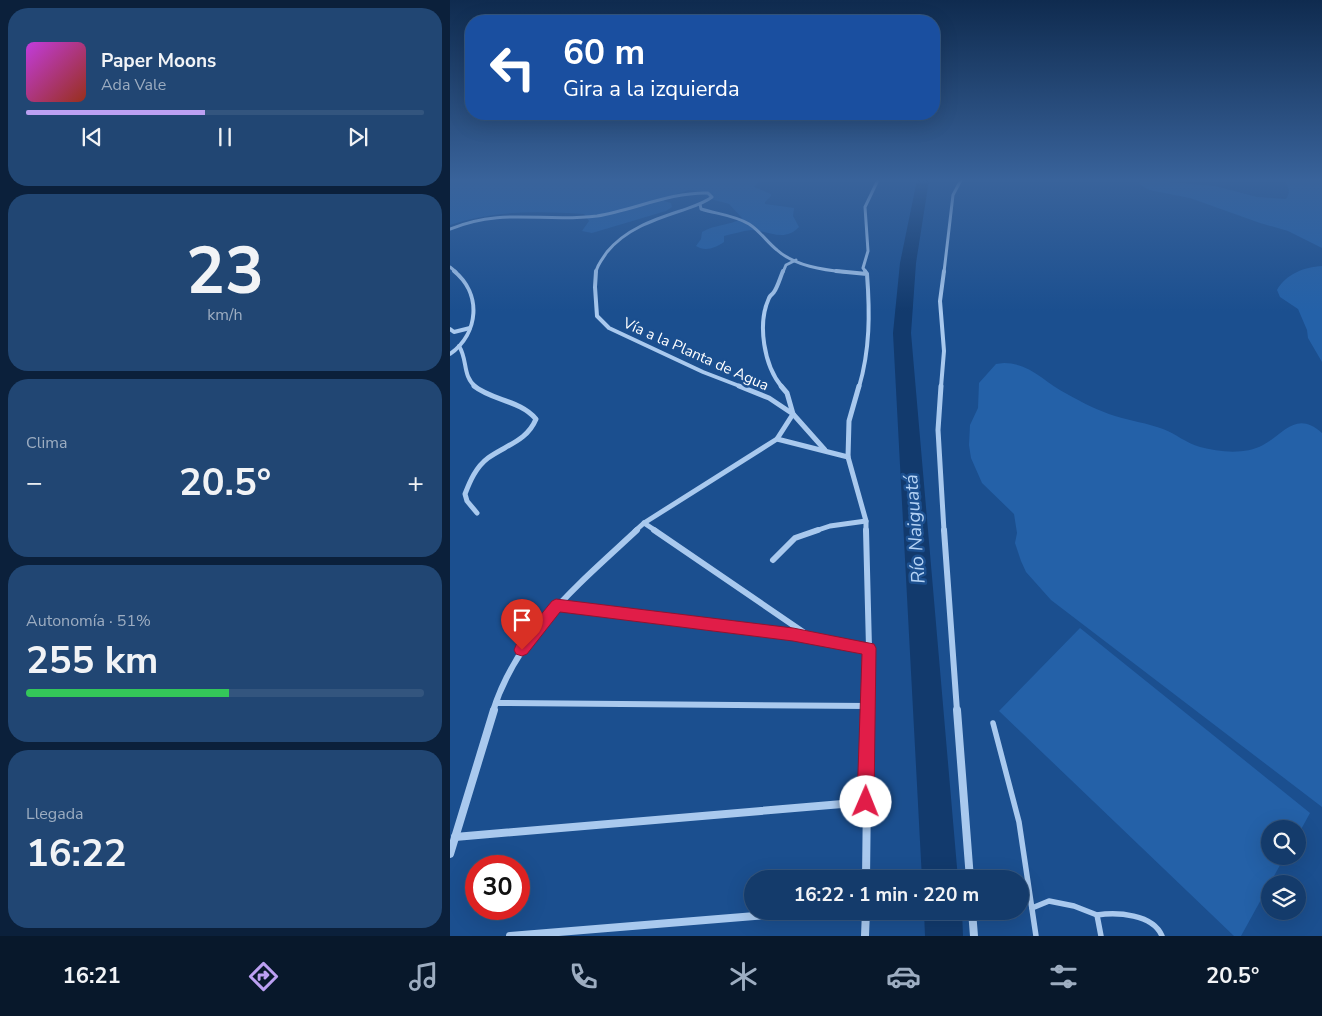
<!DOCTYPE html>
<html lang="es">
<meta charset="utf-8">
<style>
:root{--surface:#143b6b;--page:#214673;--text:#f1f3f6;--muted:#9dadc1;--line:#33557e;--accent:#bca0f2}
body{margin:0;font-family:"Nunito Sans",sans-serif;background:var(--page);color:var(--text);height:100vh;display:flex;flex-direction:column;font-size:19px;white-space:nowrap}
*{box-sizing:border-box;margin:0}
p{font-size:16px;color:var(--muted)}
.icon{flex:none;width:28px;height:28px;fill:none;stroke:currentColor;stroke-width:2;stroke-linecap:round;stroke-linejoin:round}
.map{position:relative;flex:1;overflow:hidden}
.side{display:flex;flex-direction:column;gap:8px;padding:8px;background:#0b203b;width:450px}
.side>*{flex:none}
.banner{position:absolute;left:15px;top:15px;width:475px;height:105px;border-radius:20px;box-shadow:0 5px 20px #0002,0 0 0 1px var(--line);background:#1a4fa0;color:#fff;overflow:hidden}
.buttons{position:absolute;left:811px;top:820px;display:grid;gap:10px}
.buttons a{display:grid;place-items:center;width:45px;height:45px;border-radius:50%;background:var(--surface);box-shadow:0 5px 20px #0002,0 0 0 1px var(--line);font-size:25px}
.speed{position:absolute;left:15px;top:855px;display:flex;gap:10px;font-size:25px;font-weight:700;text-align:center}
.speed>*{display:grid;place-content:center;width:65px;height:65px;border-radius:50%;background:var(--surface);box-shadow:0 5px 20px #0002,0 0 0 1px var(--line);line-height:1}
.speed .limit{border:8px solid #d22;background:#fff;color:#111}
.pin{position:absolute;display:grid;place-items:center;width:42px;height:42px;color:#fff;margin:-51px -21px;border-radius:50% 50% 50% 0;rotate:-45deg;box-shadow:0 0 5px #0007}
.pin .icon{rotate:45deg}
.me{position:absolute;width:55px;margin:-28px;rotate:1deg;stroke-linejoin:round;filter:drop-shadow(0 0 4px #0008)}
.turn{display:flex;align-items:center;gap:18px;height:105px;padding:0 15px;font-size:22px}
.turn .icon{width:65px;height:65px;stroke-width:2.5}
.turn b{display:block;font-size:35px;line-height:42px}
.big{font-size:38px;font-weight:700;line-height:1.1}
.side .widget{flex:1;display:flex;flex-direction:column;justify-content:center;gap:8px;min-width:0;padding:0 18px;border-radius:20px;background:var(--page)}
.side .dial{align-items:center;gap:0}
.dial b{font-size:65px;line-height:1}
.song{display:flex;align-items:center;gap:15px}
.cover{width:60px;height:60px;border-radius:8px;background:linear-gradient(135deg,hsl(290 70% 55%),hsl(10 70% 35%))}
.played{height:5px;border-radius:2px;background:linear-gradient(90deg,var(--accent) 45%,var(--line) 45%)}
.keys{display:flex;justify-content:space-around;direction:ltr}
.heat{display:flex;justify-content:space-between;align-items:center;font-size:28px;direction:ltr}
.charge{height:8px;border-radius:4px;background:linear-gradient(90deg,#34c759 51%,var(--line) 0)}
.trip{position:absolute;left:294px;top:870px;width:285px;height:50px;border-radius:25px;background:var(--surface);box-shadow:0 5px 20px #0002,0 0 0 1px var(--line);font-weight:700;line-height:50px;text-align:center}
.tabs{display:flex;height:80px;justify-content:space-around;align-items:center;background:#08182b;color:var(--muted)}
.tabs .icon{width:35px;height:35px}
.tabs .selected{color:var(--accent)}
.tabs b{font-size:22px;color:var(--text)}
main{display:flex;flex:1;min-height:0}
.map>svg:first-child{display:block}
</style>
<main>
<section class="side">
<div class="widget">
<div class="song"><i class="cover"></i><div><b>Paper Moons</b><p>Ada Vale</p></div></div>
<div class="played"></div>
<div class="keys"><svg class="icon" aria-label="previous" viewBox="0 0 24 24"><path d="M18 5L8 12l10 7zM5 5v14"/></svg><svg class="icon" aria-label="pause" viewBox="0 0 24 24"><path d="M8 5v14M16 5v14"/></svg><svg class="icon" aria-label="next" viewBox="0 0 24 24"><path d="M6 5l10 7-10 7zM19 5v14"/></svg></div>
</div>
<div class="widget dial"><b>23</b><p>km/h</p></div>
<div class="widget"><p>Clima</p>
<div class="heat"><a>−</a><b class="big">20.5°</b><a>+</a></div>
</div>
<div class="widget"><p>Autonomía · 51%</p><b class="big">255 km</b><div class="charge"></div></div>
<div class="widget"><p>Llegada</p><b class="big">16:22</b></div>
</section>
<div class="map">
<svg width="872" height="936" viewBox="0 0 872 936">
<rect width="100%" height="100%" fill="#1b4f8f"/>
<g fill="#2461a8">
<path d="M0,180h326l-19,3 -3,4 17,7v2l-6,6v2l29,4 -1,8 6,11c-15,16 -31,3 -48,3 -9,1 -18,4 -27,6v6c-9,6 -19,10 -28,4l5,-7 1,-7c13,-8 28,-6 40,-14l-13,-14 -18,-5 -10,-8 -13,-1 -23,8 -1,3 7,2 1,4 -6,4 -74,22 -10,-2 7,-10 -5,-7c-46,-3 -89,-4 -134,11z"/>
<path d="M694,180l71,6 42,11 29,2c5,-7 3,-15 -4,-19h40v68l-34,-17 -28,-8 -70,-25 -41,-8 -11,-7z"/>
<path d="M872,266v96l-14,-24 -1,-8 -9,-21 -18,-12 -3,-7c9,-16 27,-23 45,-24z"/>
<path d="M554,363c26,0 41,20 63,31 14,8 32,17 48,22 16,5 32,7 48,13 13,5 23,14 37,18 19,5 45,8 63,-2 21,-11 33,-35 59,-12v374l-271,-207 -25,-28 -5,-11 -6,-18 2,-10 -3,-19 -32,-31 -11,-25 -2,-13 1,-20 8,-17 1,-25 17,-19z"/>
<path d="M630,628l230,185 -12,22v-6h-28v27h15l-44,80h-7l-235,-225z"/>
</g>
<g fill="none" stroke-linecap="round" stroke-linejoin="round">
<g fill="#123a6d" fill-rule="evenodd">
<path d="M467,180h12l-13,83 -5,70 47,546h-36l-29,-546 7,-70z"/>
<path d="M474,911h38l1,25h-38z"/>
</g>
<g stroke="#a9c9ee" stroke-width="5.5">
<path d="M543,723l26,99 17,114"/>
<path d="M582,908l17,-7 25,5 23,9"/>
<path d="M651,936l-4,-21c20,-3 56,-1 65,21"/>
</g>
<g stroke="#a9c9ee" stroke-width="3">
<path d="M250,204l1,5c16,5 33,6 48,15 11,7 18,18 28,26 18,16 46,20 69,22"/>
<path d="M0,229c54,-22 93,-6 147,-13 37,-6 73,-24 111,-23l4,4c-9,7 -21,10 -32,14 -27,9 -54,18 -73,41 -4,6 -10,13 -11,20"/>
<path d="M0,267l6,5"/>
<path d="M333,272l3,-7 10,-5"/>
<path d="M416,272l-3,-4 5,-17 -3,-44 13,-27"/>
<path d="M494,272l9,-77 8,-15"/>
</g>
<g stroke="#a9c9ee" stroke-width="4">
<path d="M146,271l-1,16 2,29 12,12 94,44 39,15"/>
<path d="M386,271l31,3c3,39 3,76 -8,113"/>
<path d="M415,271l2,3"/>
<path d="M0,329l4,3 16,-4"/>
<path d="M9,346c9,14 3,30 17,41"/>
<path d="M0,354c29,-21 32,-60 4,-83"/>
<path d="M332,387c-18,-21 -25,-63 -13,-89 2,-4 2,-2 5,-6 4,-6 6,-14 9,-21"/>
<path d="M491,387l3,-36 -4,-50 4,-30"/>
</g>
<g stroke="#a9c9ee" stroke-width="5">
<path d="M24,386c19,15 46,14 62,33 -9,22 -30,26 -48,39 -12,9 -18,23 -23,36l2,7 10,12"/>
<path d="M289,386l30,12 24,16"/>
<path d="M331,386l6,7 6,21 32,36"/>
<path d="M409,386l-10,35 -1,36 18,64v10"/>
<path d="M491,386l-3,44 6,101"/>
<path d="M327,439l71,18"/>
<path d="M194,523l12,8"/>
<path d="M185,531l9,-8 133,-84 16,-25"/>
<path d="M365,531l15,-5 36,-5"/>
</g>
<g stroke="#a9c9ee" stroke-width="6">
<path d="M204,530l155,106"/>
<path d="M416,530l3,118 -1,63"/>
<path d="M494,530l13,181"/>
<path d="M323,560l22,-22 23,-8"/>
<path d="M107,605l236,30 76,13"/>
<path d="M46,703l372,3"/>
<path d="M43,711c24,-77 87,-128 144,-181"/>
</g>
<g stroke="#a9c9ee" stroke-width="8">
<path d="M507,710l13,169"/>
<path d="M5,837l411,-35"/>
<path d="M0,854l44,-144"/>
<path d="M416,879l2,-169"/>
<path d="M522,911l2,25"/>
<path d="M60,936l305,-25"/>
<path d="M415,936l1,-25"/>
</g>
</g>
<linearGradient id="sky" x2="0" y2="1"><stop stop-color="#0f2b4f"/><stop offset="0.58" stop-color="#39639b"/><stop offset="1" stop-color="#39639b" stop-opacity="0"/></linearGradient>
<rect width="872" height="311" fill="url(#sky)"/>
<path fill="#e11d48" stroke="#92132f" d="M106,599l237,29 81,16 2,4 -2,154 -2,6 -6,3 -6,-3 -3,-6 5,-148 -69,-13 -233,-29 -33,42 -5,2 -6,-2 -2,-4 2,-5 36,-44z"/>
<g text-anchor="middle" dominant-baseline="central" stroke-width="5" stroke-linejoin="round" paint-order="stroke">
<g font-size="15" fill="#fff" stroke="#1b4f8f">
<text transform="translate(246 354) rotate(24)">Vía a la Planta de Agua</text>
</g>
<g font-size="19" font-style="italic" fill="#b5d3f5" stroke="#1b4f8f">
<text transform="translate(465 529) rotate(-94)">Río Naiguatá</text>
</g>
</g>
</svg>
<div class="buttons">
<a><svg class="icon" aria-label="search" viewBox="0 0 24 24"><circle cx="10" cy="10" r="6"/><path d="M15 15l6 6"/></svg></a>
<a><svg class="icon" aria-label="layers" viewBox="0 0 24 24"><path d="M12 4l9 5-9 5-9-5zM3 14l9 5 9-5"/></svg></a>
</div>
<div class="speed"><div class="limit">30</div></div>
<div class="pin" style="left:72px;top:650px;background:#d93025"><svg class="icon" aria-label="arrive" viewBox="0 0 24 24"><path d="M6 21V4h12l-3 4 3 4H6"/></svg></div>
<svg class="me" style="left:416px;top:802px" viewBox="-20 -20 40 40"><circle r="19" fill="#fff"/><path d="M0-13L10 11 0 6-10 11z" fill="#e11d48"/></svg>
<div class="trip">16:22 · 1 min · 220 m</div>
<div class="banner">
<div class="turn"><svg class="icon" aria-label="left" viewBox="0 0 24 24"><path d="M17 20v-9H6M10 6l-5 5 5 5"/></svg><div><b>60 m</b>Gira a la izquierda</div></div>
</div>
</div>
</main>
<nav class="tabs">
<b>16:21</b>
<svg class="icon selected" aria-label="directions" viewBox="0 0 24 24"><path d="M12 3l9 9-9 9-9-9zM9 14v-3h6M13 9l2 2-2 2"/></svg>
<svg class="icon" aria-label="music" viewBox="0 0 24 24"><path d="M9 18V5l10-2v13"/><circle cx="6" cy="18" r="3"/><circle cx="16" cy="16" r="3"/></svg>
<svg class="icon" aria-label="phone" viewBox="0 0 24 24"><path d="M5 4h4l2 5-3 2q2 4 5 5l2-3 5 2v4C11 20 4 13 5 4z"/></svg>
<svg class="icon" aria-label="climate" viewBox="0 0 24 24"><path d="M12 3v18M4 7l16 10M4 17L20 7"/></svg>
<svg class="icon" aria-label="car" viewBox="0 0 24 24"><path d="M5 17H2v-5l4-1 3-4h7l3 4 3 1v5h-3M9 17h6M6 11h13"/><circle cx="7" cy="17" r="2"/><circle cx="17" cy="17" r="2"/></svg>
<svg class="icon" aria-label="filters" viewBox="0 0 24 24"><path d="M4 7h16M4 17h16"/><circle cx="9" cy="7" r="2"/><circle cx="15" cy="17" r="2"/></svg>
<b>20.5°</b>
</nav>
